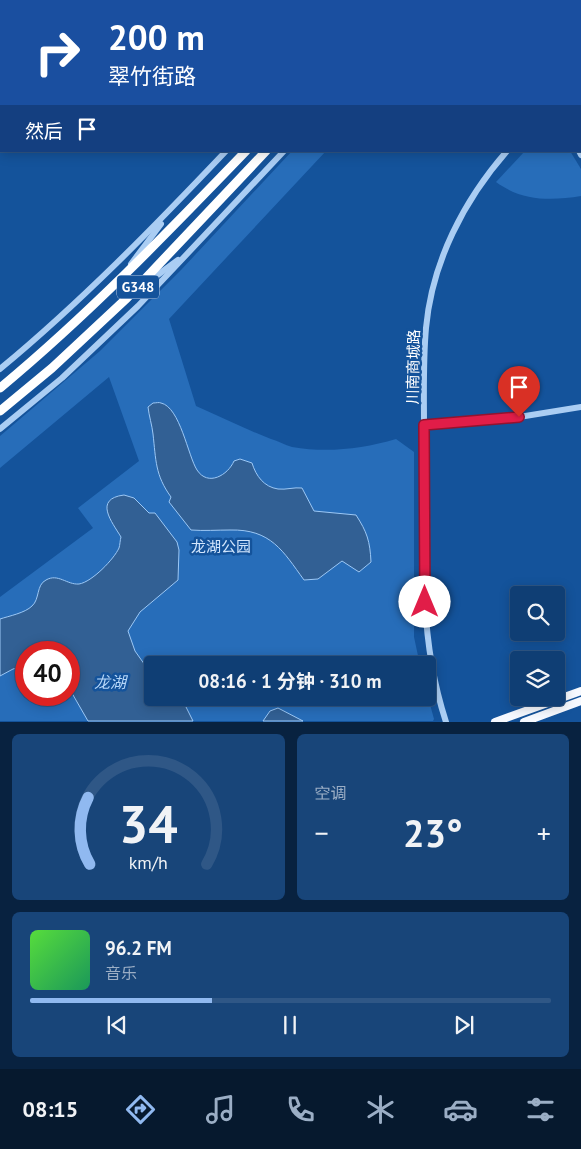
<!DOCTYPE html>
<html lang="zh">
<meta charset="utf-8">
<style>
:root{--surface:#0f3e74;--page:#184579;--text:#f1f3f6;--muted:#9baec5;--line:#2f5786;--accent:#90b9f0}
body{margin:0;font-family:"PT Sans","Noto Sans SC",sans-serif;background:var(--page);color:var(--text);height:100vh;display:flex;flex-direction:column;font-size:19px;white-space:nowrap}
*{box-sizing:border-box;margin:0}
p{font-size:16px;color:var(--muted)}
.icon{flex:none;width:28px;height:28px;fill:none;stroke:currentColor;stroke-width:2;stroke-linecap:round;stroke-linejoin:round}
.map{position:relative;height:722px;overflow:hidden}
.sheet{display:flex;flex-direction:column;gap:12px;padding:12px;background:#082240;flex:1}
.sheet>*{flex:none}
.hud{position:absolute;left:0px;top:0px;width:581px;height:152px;box-shadow:0 2px 12px #0003,0 0 0 1px var(--line);background:#1a4fa0;color:#fff;overflow:hidden}
.tools{position:absolute;left:510px;top:586px;display:grid;gap:10px}
.tools a{display:grid;place-items:center;width:55px;height:55px;border-radius:5px;background:var(--surface);box-shadow:0 2px 12px #0003,0 0 0 1px var(--line);font-size:25px}
.speed{position:absolute;left:15px;top:641px;display:flex;gap:10px;font-size:25px;font-weight:700;text-align:center}
.speed>*{display:grid;place-content:center;width:65px;height:65px;border-radius:50%;background:var(--surface);box-shadow:0 2px 12px #0003,0 0 0 1px var(--line);line-height:1}
.speed .limit{border:8px solid #d22;background:#fff;color:#111}
.pin{position:absolute;display:grid;place-items:center;width:42px;height:42px;color:#fff;margin:-51px -21px;border-radius:50% 50% 50% 0;rotate:-45deg;box-shadow:0 0 5px #0007}
.pin .icon{rotate:45deg}
.me{position:absolute;width:55px;margin:-28px;rotate:0deg;stroke-linejoin:round;filter:drop-shadow(0 0 4px #0008)}
.turn{display:flex;align-items:center;gap:18px;height:105px;padding:0 25px;font-size:22px}
.turn .icon{width:65px;height:65px;stroke-width:2.5}
.turn b{display:block;font-size:35px;line-height:42px}
.then{display:flex;align-items:center;height:48px;padding:0 25px;background:#0003;gap:10px;font-size:19px}
.big{font-size:38px;font-weight:700;line-height:1.1}
.sheet .tile{flex:1;display:flex;flex-direction:column;justify-content:center;gap:8px;min-width:0;padding:0 18px;border-radius:8px;background:var(--page)}
.sheet .dial{align-items:center;gap:0}
.dial svg{height:130px;overflow:visible;fill:none;stroke:var(--line);stroke-width:7;stroke-linecap:round;text-anchor:middle}
.dial text{fill:var(--text);stroke:none}
.song{display:flex;align-items:center;gap:15px}
.cover{width:60px;height:60px;border-radius:8px;background:linear-gradient(135deg,hsl(110 70% 55%),hsl(150 70% 35%))}
.played{height:5px;border-radius:2px;background:linear-gradient(90deg,var(--accent) 35%,var(--line) 35%)}
.keys{display:flex;justify-content:space-around;direction:ltr}
.heat{display:flex;justify-content:space-between;align-items:center;font-size:28px;direction:ltr}
.sheet .tiles{flex:1;display:grid;gap:12px;grid-template-columns:1fr 1fr}
.tile:last-child{grid-column:span 2}
.trip{position:absolute;left:144px;top:656px;width:292px;height:50px;border-radius:5px;background:var(--surface);box-shadow:0 2px 12px #0003,0 0 0 1px var(--line);font-weight:700;line-height:50px;text-align:center}
.dock{display:flex;height:80px;justify-content:space-around;align-items:center;background:#06192e;color:var(--muted)}
.dock .icon{width:35px;height:35px}
.dock .selected{color:var(--accent)}
.dock b{font-size:22px;color:var(--text)}
.map>svg:first-child{display:block}
</style>
<div class="map">
<svg width="581" height="722" viewBox="0 0 581 722">
<rect width="100%" height="100%" fill="#14539b"/>
<g fill="#276db9" fill-rule="evenodd">
<path d="M292,151h34l-157,168 27,87c25,11 49,23 75,33 7,2 14,6 21,8 35,6 70,2 104,-8l18,13v185l6,28h-268v33l276,-1 6,22 -1,2h-433v-124l93,-69 -15,-20 61,-47 -30,-84 -109,91v-32l100,-85 81,-81zM26,652h43v43h-43z"/>
<path d="M525,151h45l11,18v27c-31,5 -59,5 -85,-14z"/>
</g>
<g fill="#326094" stroke="#9cc8f6">
<path d="M153,403c3,0 6,-1 8,0 19,4 27,53 36,67 11,17 31,5 37,-9l6,-2 12,4c4,13 12,24 26,26 8,1 16,-2 24,-1l12,23 42,4c11,17 14,26 15,47l-12,10 -17,-11 -24,18 -14,1c-21,-29 -33,-51 -74,-50 -13,0 -26,1 -39,0l-22,-28 2,-5c-16,-22 -15,-37 -18,-63 -1,-9 -4,-18 -5,-27z"/>
<path d="M124,495l10,3 15,15h6l22,29 2,8 -1,30 -38,32 -12,19 7,20 17,24v23h26l7,7 8,16h-105l-19,-33v-36h-43v14l-13,3 -13,7v-57c9,-3 25,-6 32,-13 8,-7 4,-21 14,-26 12,-7 21,5 33,4 13,-2 35,-25 40,-36 1,-3 1,-8 2,-11 -9,-15 -28,-38 3,-42z"/>
<path d="M278,708l25,13h-40l7,-10z"/>
</g>
<g fill="none" stroke-linecap="round" stroke-linejoin="round">
<g stroke="#aacdf3" stroke-width="6">
<path d="M389,1l1,-1"/>
<path d="M454,1l1,-1"/>
<path d="M579,151l2,4"/>
<path d="M131,264l30,-40"/>
<path d="M140,288l38,-28"/>
<path d="M0,369c81,-67 154,-142 226,-218"/>
<path d="M424,425l95,-8 62,-10"/>
<path d="M0,429l62,-51 76,-72 146,-155"/>
<path d="M446,722c-13,-40 -19,-79 -21,-120 0,-59 0,-117 -1,-175 0,-33 -1,-66 2,-99 6,-66 38,-128 81,-177"/>
</g>
<g stroke="#f6f9ff" stroke-width="8">
<path d="M465,0l1,1"/>
<path d="M477,0l1,1"/>
<path d="M483,0v1"/>
<path d="M580,96h1"/>
<path d="M580,105l1,-1"/>
<path d="M495,722l86,-31"/>
<path d="M524,722l57,-21"/>
</g>
<g stroke="#fff" stroke-width="9">
<path d="M413,1l2,-1"/>
<path d="M436,1l2,-1"/>
<path d="M0,388c88,-73 167,-155 246,-237"/>
<path d="M0,411l52,-43 75,-70 139,-147"/>
</g>
</g>
<g fill="none" stroke-linecap="round" stroke-linejoin="round">
<defs>
<path id="route" d="M425,602l-1,-177 95,-8"/>
</defs>
<use href="#route" stroke="#92132f" stroke-width="12"/>
<use href="#route" stroke="#e11d48" stroke-width="9"/>
</g>
<g text-anchor="middle" dominant-baseline="central" stroke-width="5" stroke-linejoin="round" paint-order="stroke">
<rect fill="#14539b" stroke="#b8cbe1" stroke-width="1" x="117" y="275.5" width="42" height="23" rx="4"/>
<g font-size="14" font-weight="bold" fill="#fff">
<text x="138" y="287">G348</text>
</g>
<g font-size="15" fill="#fff" stroke="#14539b">
<text transform="translate(413 367) rotate(-89)">川南商城路</text>
</g>
<g font-size="15" fill="#d2e6fd" stroke="#14539b">
<text x="221" y="546">龙湖公园</text>
</g>
<g font-size="16" font-style="italic" fill="#b6d7f9" stroke="#14539b">
<text x="110" y="682">龙湖</text>
</g>
</g>
</svg>
<div class="tools">
<a><svg class="icon" aria-label="search" viewBox="0 0 24 24"><circle cx="10" cy="10" r="6"/><path d="M15 15l6 6"/></svg></a>
<a><svg class="icon" aria-label="layers" viewBox="0 0 24 24"><path d="M12 4l9 5-9 5-9-5zM3 14l9 5 9-5"/></svg></a>
</div>
<div class="speed"><div class="limit">40</div></div>
<div class="pin" style="left:519px;top:417px;background:#d93025"><svg class="icon" aria-label="arrive" viewBox="0 0 24 24"><path d="M6 21V4h12l-3 4 3 4H6"/></svg></div>
<svg class="me" style="left:425px;top:602px" viewBox="-20 -20 40 40"><circle r="19" fill="#fff"/><path d="M0-13L10 11 0 6-10 11z" fill="#e11d48"/></svg>
<div class="trip">08:16 · 1 分钟 · 310 m</div>
<div class="hud">
<div class="turn"><svg class="icon" aria-label="right" viewBox="0 0 24 24"><path d="M7 20v-9h11M14 6l5 5-5 5"/></svg><div><b>200 m</b>翠竹街路</div></div>
<div class="then">然后<svg class="icon" aria-label="arrive" viewBox="0 0 24 24"><path d="M6 21V4h12l-3 4 3 4H6"/></svg></div>
</div>
</div>
<section class="sheet">
<div class="tiles">
<div class="tile dial"><svg viewBox="0 0 100 80">
<path d="M14 69A42 42 0 1 1 86 69"/>
<path d="M14 69A42 42 0 0 1 13 28" stroke="#90b9f0"/>
<text x="50" y="56" font-size="32" font-weight="700">34</text>
<text x="50" y="72" font-size="11">km/h</text>
</svg></div>
<div class="tile"><p>空调</p>
<div class="heat"><a>−</a><b class="big">23°</b><a>+</a></div>
</div>
<div class="tile">
<div class="song"><i class="cover"></i><div><b>96.2 FM</b><p>音乐</p></div></div>
<div class="played"></div>
<div class="keys"><svg class="icon" aria-label="previous" viewBox="0 0 24 24"><path d="M18 5L8 12l10 7zM5 5v14"/></svg><svg class="icon" aria-label="pause" viewBox="0 0 24 24"><path d="M8 5v14M16 5v14"/></svg><svg class="icon" aria-label="next" viewBox="0 0 24 24"><path d="M6 5l10 7-10 7zM19 5v14"/></svg></div>
</div>
</div>
</section>
<nav class="dock">
<b>08:15</b>
<svg class="icon selected" aria-label="directions" viewBox="0 0 24 24"><path d="M12 3l9 9-9 9-9-9zM9 14v-3h6M13 9l2 2-2 2"/></svg>
<svg class="icon" aria-label="music" viewBox="0 0 24 24"><path d="M9 18V5l10-2v13"/><circle cx="6" cy="18" r="3"/><circle cx="16" cy="16" r="3"/></svg>
<svg class="icon" aria-label="phone" viewBox="0 0 24 24"><path d="M5 4h4l2 5-3 2q2 4 5 5l2-3 5 2v4C11 20 4 13 5 4z"/></svg>
<svg class="icon" aria-label="climate" viewBox="0 0 24 24"><path d="M12 3v18M4 7l16 10M4 17L20 7"/></svg>
<svg class="icon" aria-label="car" viewBox="0 0 24 24"><path d="M5 17H2v-5l4-1 3-4h7l3 4 3 1v5h-3M9 17h6M6 11h13"/><circle cx="7" cy="17" r="2"/><circle cx="17" cy="17" r="2"/></svg>
<svg class="icon" aria-label="filters" viewBox="0 0 24 24"><path d="M4 7h16M4 17h16"/><circle cx="9" cy="7" r="2"/><circle cx="15" cy="17" r="2"/></svg>
</nav>
